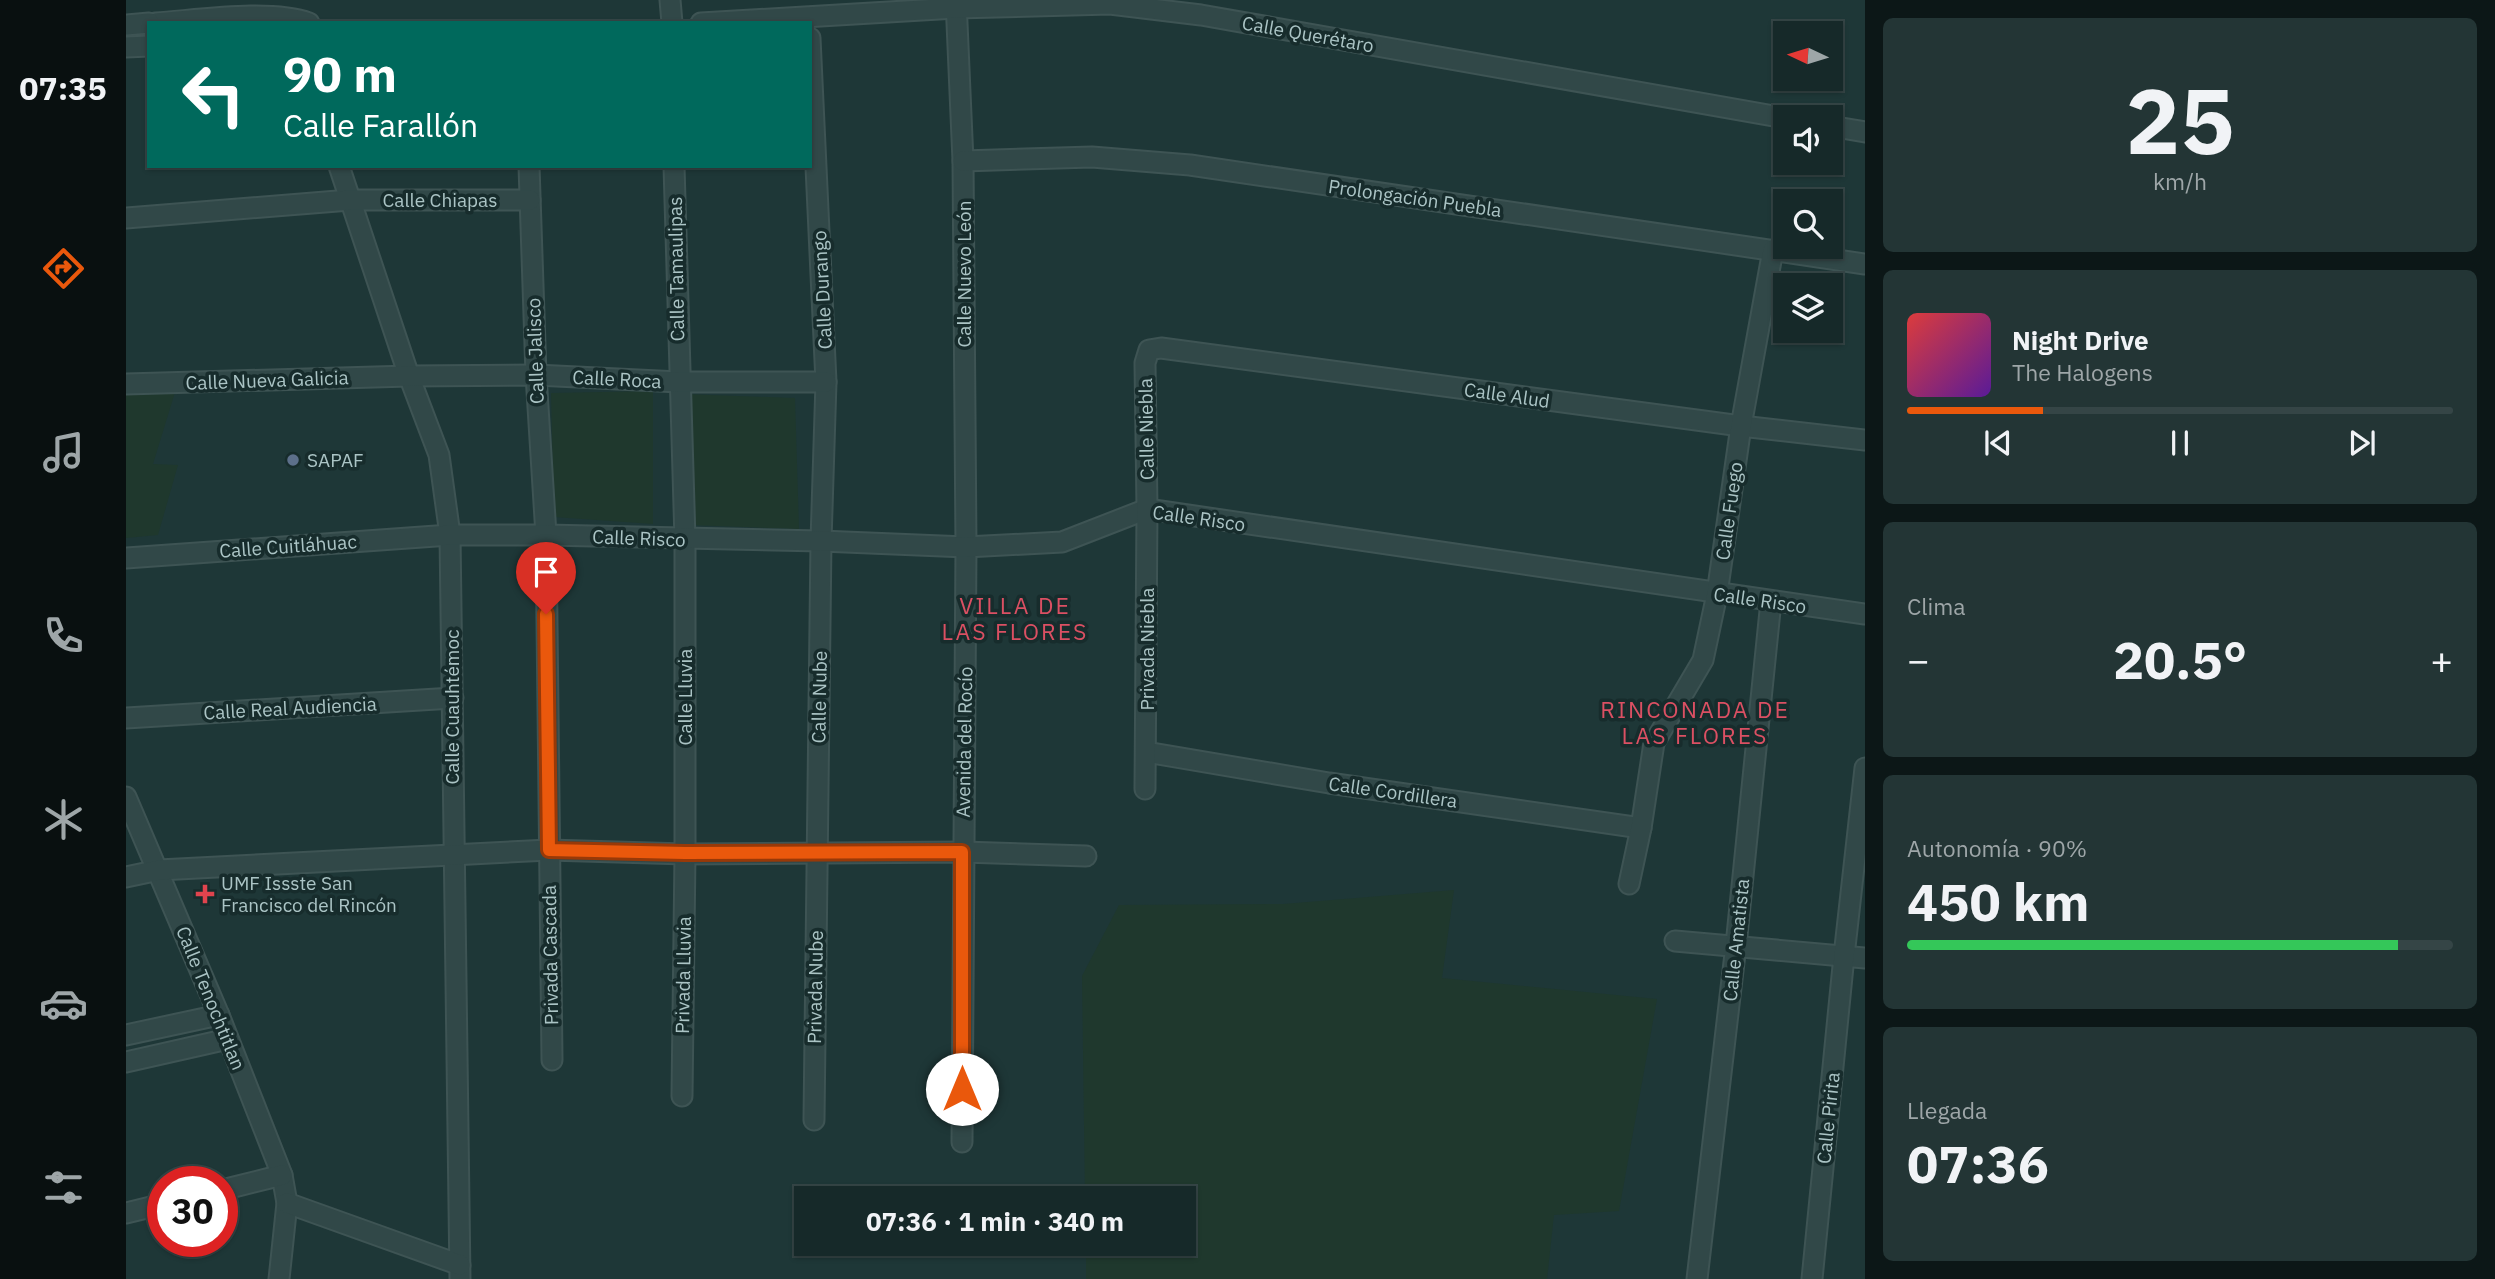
<!DOCTYPE html>
<html lang="es">
<meta charset="utf-8">
<style>
:root{--surface:#162929;--page:#233535;--text:#f1f3f6;--muted:#9ea6a8;--line:#354546;--accent:#ea580c}
body{margin:0;font-family:"IBM Plex Sans",sans-serif;background:var(--page);color:var(--text);height:100vh;display:flex;flex-direction:column;font-size:26px;white-space:nowrap}
*{box-sizing:border-box;margin:0}
p{font-size:23px;color:var(--muted)}
.icon{flex:none;width:38px;height:38px;fill:none;stroke:currentColor;stroke-width:2;stroke-linecap:round;stroke-linejoin:round}
.map{position:relative;flex:1;overflow:hidden}
.details{display:flex;flex-direction:column;gap:18px;padding:18px;background:#0c1717;width:630px}
.details>*{flex:none}
.guide{position:absolute;left:21px;top:21px;width:665px;height:147px;border-radius:0px;box-shadow:0 2px 5px #0004,0 0 0 2px var(--line);background:#00695c;color:#fff;overflow:hidden}
.needle{width:46px;rotate:274deg}
.buttons{position:absolute;left:1647px;top:21px;display:grid;gap:14px}
.buttons a{display:grid;place-items:center;width:70px;height:70px;border-radius:0px;background:var(--surface);box-shadow:0 2px 5px #0004,0 0 0 2px var(--line);font-size:35px}
.speed{position:absolute;left:21px;top:1166px;display:flex;gap:14px;font-size:35px;font-weight:700;text-align:center}
.speed>*{display:grid;place-content:center;width:91px;height:91px;border-radius:50%;background:var(--surface);box-shadow:0 2px 5px #0004,0 0 0 2px var(--line);line-height:1}
.speed .limit{border:10px solid #d22;background:#fff;color:#111}
.pin{position:absolute;display:grid;place-items:center;width:60px;height:60px;color:#fff;margin:-72px -30px;border-radius:50% 50% 50% 0;rotate:-45deg;box-shadow:0 0 7px #0007}
.pin .icon{rotate:45deg}
.me{position:absolute;width:77px;margin:-38px;rotate:0deg;stroke-linejoin:round;filter:drop-shadow(0 0 5px #0008)}
.turn{display:flex;align-items:center;gap:24px;height:147px;padding:0 21px;font-size:32px}
.turn .icon{width:91px;height:91px;stroke-width:2.5}
.turn b{display:block;font-size:49px;line-height:60px}
.big{font-size:52px;font-weight:700;line-height:1.1}
.details .tile{flex:1;display:flex;flex-direction:column;justify-content:center;gap:10px;min-width:0;padding:0 24px;border-radius:10px;background:var(--page)}
.details .dial{align-items:center;gap:0}
.dial b{font-size:91px;line-height:1}
.song{display:flex;align-items:center;gap:21px}
.cover{width:84px;height:84px;border-radius:10px;background:linear-gradient(135deg,hsl(0 70% 55%),hsl(270 70% 35%))}
.played{height:7px;border-radius:4px;background:linear-gradient(90deg,var(--accent) 25%,var(--line) 25%)}
.keys{display:flex;justify-content:space-around;direction:ltr}
.heat{display:flex;justify-content:space-between;align-items:center;font-size:38px;direction:ltr}
.charge{height:10px;border-radius:5px;background:linear-gradient(90deg,#34c759 90%,var(--line) 0)}
.trip{position:absolute;left:668px;top:1186px;width:402px;height:70px;border-radius:0px;background:var(--surface);box-shadow:0 2px 5px #0004,0 0 0 2px var(--line);font-weight:700;line-height:70px;text-align:center}
main{display:flex;flex:1;min-height:0}
.tab-bar{display:flex;flex-direction:column;width:126px;justify-content:space-around;align-items:center;background:#091010;color:var(--muted)}
.tab-bar .icon{width:49px;height:49px}
.tab-bar .active{color:var(--accent)}
.tab-bar b{font-size:32px;color:var(--text)}
.map>svg:first-child{display:block}
</style>
<main>
<nav class="tab-bar">
<b>07:35</b>
<svg class="icon active" aria-label="directions" viewBox="0 0 24 24"><path d="M12 3l9 9-9 9-9-9zM9 14v-3h6M13 9l2 2-2 2"/></svg>
<svg class="icon" aria-label="music" viewBox="0 0 24 24"><path d="M9 18V5l10-2v13"/><circle cx="6" cy="18" r="3"/><circle cx="16" cy="16" r="3"/></svg>
<svg class="icon" aria-label="phone" viewBox="0 0 24 24"><path d="M5 4h4l2 5-3 2q2 4 5 5l2-3 5 2v4C11 20 4 13 5 4z"/></svg>
<svg class="icon" aria-label="climate" viewBox="0 0 24 24"><path d="M12 3v18M4 7l16 10M4 17L20 7"/></svg>
<svg class="icon" aria-label="car" viewBox="0 0 24 24"><path d="M5 17H2v-5l4-1 3-4h7l3 4 3 1v5h-3M9 17h6M6 11h13"/><circle cx="7" cy="17" r="2"/><circle cx="17" cy="17" r="2"/></svg>
<svg class="icon" aria-label="filters" viewBox="0 0 24 24"><path d="M4 7h16M4 17h16"/><circle cx="9" cy="7" r="2"/><circle cx="15" cy="17" r="2"/></svg>
</nav>
<div class="map">
<svg width="1739" height="1279" viewBox="0 0 1739 1279">
<rect width="100%" height="100%" fill="#1e3737"/>
<g fill="#1f382d">
<path d="M50,389l-23,75 25,1 -20,70 -32,3v-148z"/>
<path d="M527,391v133l-99,-7 -3,-124z"/>
<path d="M557,394l112,4 4,131 -111,-4z"/>
<path d="M1328,890l-12,88 215,21 -38,212 -65,4 -7,64h-461v-35h99v-45h-100l-3,-223 37,-71 164,-1z"/>
</g>
<g fill="none" stroke-linecap="round" stroke-linejoin="round">
<defs>
<g id="minor">
<path d="M544,0l2,23"/>
<path d="M830,0l7,161 3,386 -4,595"/>
<path d="M30,23c43,-3 115,-14 153,0"/>
<path d="M575,23l255,-15 154,-4 91,11 584,103"/>
<path d="M0,25l23,-2"/>
<path d="M684,38l16,344 -5,159 -7,579"/>
<path d="M0,47l23,-1"/>
<path d="M1704,126l35,6"/>
<path d="M837,161l129,-4 98,8 675,99"/>
<path d="M213,166l70,210 30,79 11,80 10,744"/>
<path d="M403,166l7,209 10,160 6,525"/>
<path d="M548,166l11,374v314l-3,242"/>
<path d="M0,218l224,-18h180"/>
<path d="M0,384l283,-8 127,-1 143,7h147"/>
<path d="M0,558l324,-23h96l275,6 145,6 96,-5 85,-33 718,105"/>
<path d="M0,718l327,-20"/>
<path d="M1020,752l183,31 312,45"/>
<path d="M1019,789l2,-280 -2,-146 4,-13 12,-2 580,78 124,14"/>
<path d="M0,797l93,218 63,160 5,28 -8,76"/>
<path d="M0,877l33,-7 390,-20 136,4 278,-2 123,4"/>
<path d="M1503,884l12,-56 13,-85 49,-83 14,-66 24,-168 32,-176"/>
<path d="M1549,941l190,17"/>
<path d="M0,1035l93,-20"/>
<path d="M0,1062l102,-23"/>
<path d="M96,1190l60,-15"/>
<path d="M161,1203l173,62"/>
<path d="M0,1213l37,-9"/>
<path d="M1571,1279l39,-334 35,-344"/>
<path d="M1686,1279l32,-323 21,-188"/>
</g>
</defs>
<use href="#minor" stroke="#3e5454" stroke-width="23"/>
<use href="#minor" stroke="#314848" stroke-width="19"/>
</g>
<g fill="none" stroke-linecap="round" stroke-linejoin="round">
<defs>
<path id="route" d="M420,614l3,236 136,3 277,-1v237"/>
</defs>
<use href="#route" stroke="#983908" stroke-width="18"/>
<use href="#route" stroke="#ea580c" stroke-width="12"/>
</g>
<circle fill="#5c6f8a" stroke="#172c2c" stroke-width="2.5" cx="167" cy="460" r="7"/>
<path fill="#e0444e" stroke="#172c2c" stroke-width="2.5" d="M75.5 883.5h7v7h7v7h-7v7h-7v-7h-7v-7h7z"/>
<g text-anchor="middle" dominant-baseline="central" stroke-width="7" stroke-linejoin="round" paint-order="stroke">
<g font-size="19" fill="#abc4c5" stroke="#172c2c">
<text transform="translate(1182 34) rotate(10)">Calle Querétaro</text>
<text transform="translate(1289 198) rotate(8)">Prolongación Puebla</text>
<text x="314" y="200">Calle Chiapas</text>
<text transform="translate(550 269) rotate(-91)">Calle Tamaulipas</text>
<text transform="translate(838 274) rotate(-90)">Calle Nuevo León</text>
<text transform="translate(696 290) rotate(-93)">Calle Durango</text>
<text transform="translate(409 351) rotate(-92)">Calle Jalisco</text>
<text transform="translate(491 379) rotate(3)">Calle Roca</text>
<text transform="translate(141 380) rotate(-2)">Calle Nueva Galicia</text>
<text transform="translate(1381 395) rotate(8)">Calle Alud</text>
<text transform="translate(1020 429) rotate(-91)">Calle Niebla</text>
<text transform="translate(1603 511) rotate(-82)">Calle Fuego</text>
<text transform="translate(1073 518) rotate(8)">Calle Risco</text>
<text transform="translate(513 538) rotate(2)">Calle Risco</text>
<text transform="translate(162 546) rotate(-4)">Calle Cuitláhuac</text>
<text transform="translate(1634 600) rotate(8)">Calle Risco</text>
<text transform="translate(1021 649) rotate(-90)">Privada Niebla</text>
<text transform="translate(559 697) rotate(-90)">Calle Lluvia</text>
<text transform="translate(693 697) rotate(-89)">Calle Nube</text>
<text transform="translate(326 707) rotate(-90)">Calle Cuauhtémoc</text>
<text transform="translate(164 708) rotate(-3)">Calle Real Audiencia</text>
<text transform="translate(838 742) rotate(-89)">Avenida del Rocío</text>
<text transform="translate(1267 792) rotate(8)">Calle Cordillera</text>
<text transform="translate(1610 940) rotate(-84)">Calle Amatista</text>
<text transform="translate(424 955) rotate(-91)">Privada Cascada</text>
<text transform="translate(557 975) rotate(-89)">Privada Lluvia</text>
<text transform="translate(689 987) rotate(-89)">Privada Nube</text>
<text transform="translate(85 998) rotate(68)">Calle Tenochtitlan</text>
<text transform="translate(1702 1118) rotate(-84)">Calle Pirita</text>
</g>
<g font-size="19" fill="#abc4c5" stroke="#172c2c" text-anchor="start">
<text x="181" y="460">SAPAF</text>
<text x="95" y="883">UMF Issste San<tspan x="95" dy="22">Francisco del Rincón</tspan></text>
</g>
<g font-size="23" letter-spacing="2" fill="#db5063" stroke="#172c2c">
<text x="889" y="605">VILLA DE<tspan x="889" dy="26">LAS FLORES</tspan></text>
<text x="1569" y="709">RINCONADA DE<tspan x="1569" dy="26">LAS FLORES</tspan></text>
</g>
</g>
</svg>
<div class="buttons">
<a><svg class="needle" viewBox="-14 -14 28 28"><path d="M0-13l5 13h-10z" fill="#e53935"/><path d="M0 13l5-13h-10z" fill="#9ea6a8"/></svg></a>
<a><svg class="icon" aria-label="sound" viewBox="0 0 24 24"><path d="M4 9h4l5-4v14l-5-4H4zM17 9q2 3 0 6"/></svg></a>
<a><svg class="icon" aria-label="search" viewBox="0 0 24 24"><circle cx="10" cy="10" r="6"/><path d="M15 15l6 6"/></svg></a>
<a><svg class="icon" aria-label="layers" viewBox="0 0 24 24"><path d="M12 4l9 5-9 5-9-5zM3 14l9 5 9-5"/></svg></a>
</div>
<div class="speed"><div class="limit">30</div></div>
<div class="pin" style="left:420px;top:614px;background:#d93025"><svg class="icon" aria-label="arrive" viewBox="0 0 24 24"><path d="M6 21V4h12l-3 4 3 4H6"/></svg></div>
<svg class="me" style="left:836px;top:1089px" viewBox="-20 -20 40 40"><circle r="19" fill="#fff"/><path d="M0-13L10 11 0 6-10 11z" fill="#ea580c"/></svg>
<div class="trip">07:36 · 1 min · 340 m</div>
<div class="guide">
<div class="turn"><svg class="icon" aria-label="left" viewBox="0 0 24 24"><path d="M17 20v-9H6M10 6l-5 5 5 5"/></svg><div><b>90 m</b>Calle Farallón</div></div>
</div>
</div>
<section class="details">
<div class="tile dial"><b>25</b><p>km/h</p></div>
<div class="tile">
<div class="song"><i class="cover"></i><div><b>Night Drive</b><p>The Halogens</p></div></div>
<div class="played"></div>
<div class="keys"><svg class="icon" aria-label="previous" viewBox="0 0 24 24"><path d="M18 5L8 12l10 7zM5 5v14"/></svg><svg class="icon" aria-label="pause" viewBox="0 0 24 24"><path d="M8 5v14M16 5v14"/></svg><svg class="icon" aria-label="next" viewBox="0 0 24 24"><path d="M6 5l10 7-10 7zM19 5v14"/></svg></div>
</div>
<div class="tile"><p>Clima</p>
<div class="heat"><a>−</a><b class="big">20.5°</b><a>+</a></div>
</div>
<div class="tile"><p>Autonomía · 90%</p><b class="big">450 km</b><div class="charge"></div></div>
<div class="tile"><p>Llegada</p><b class="big">07:36</b></div>
</section>
</main>
